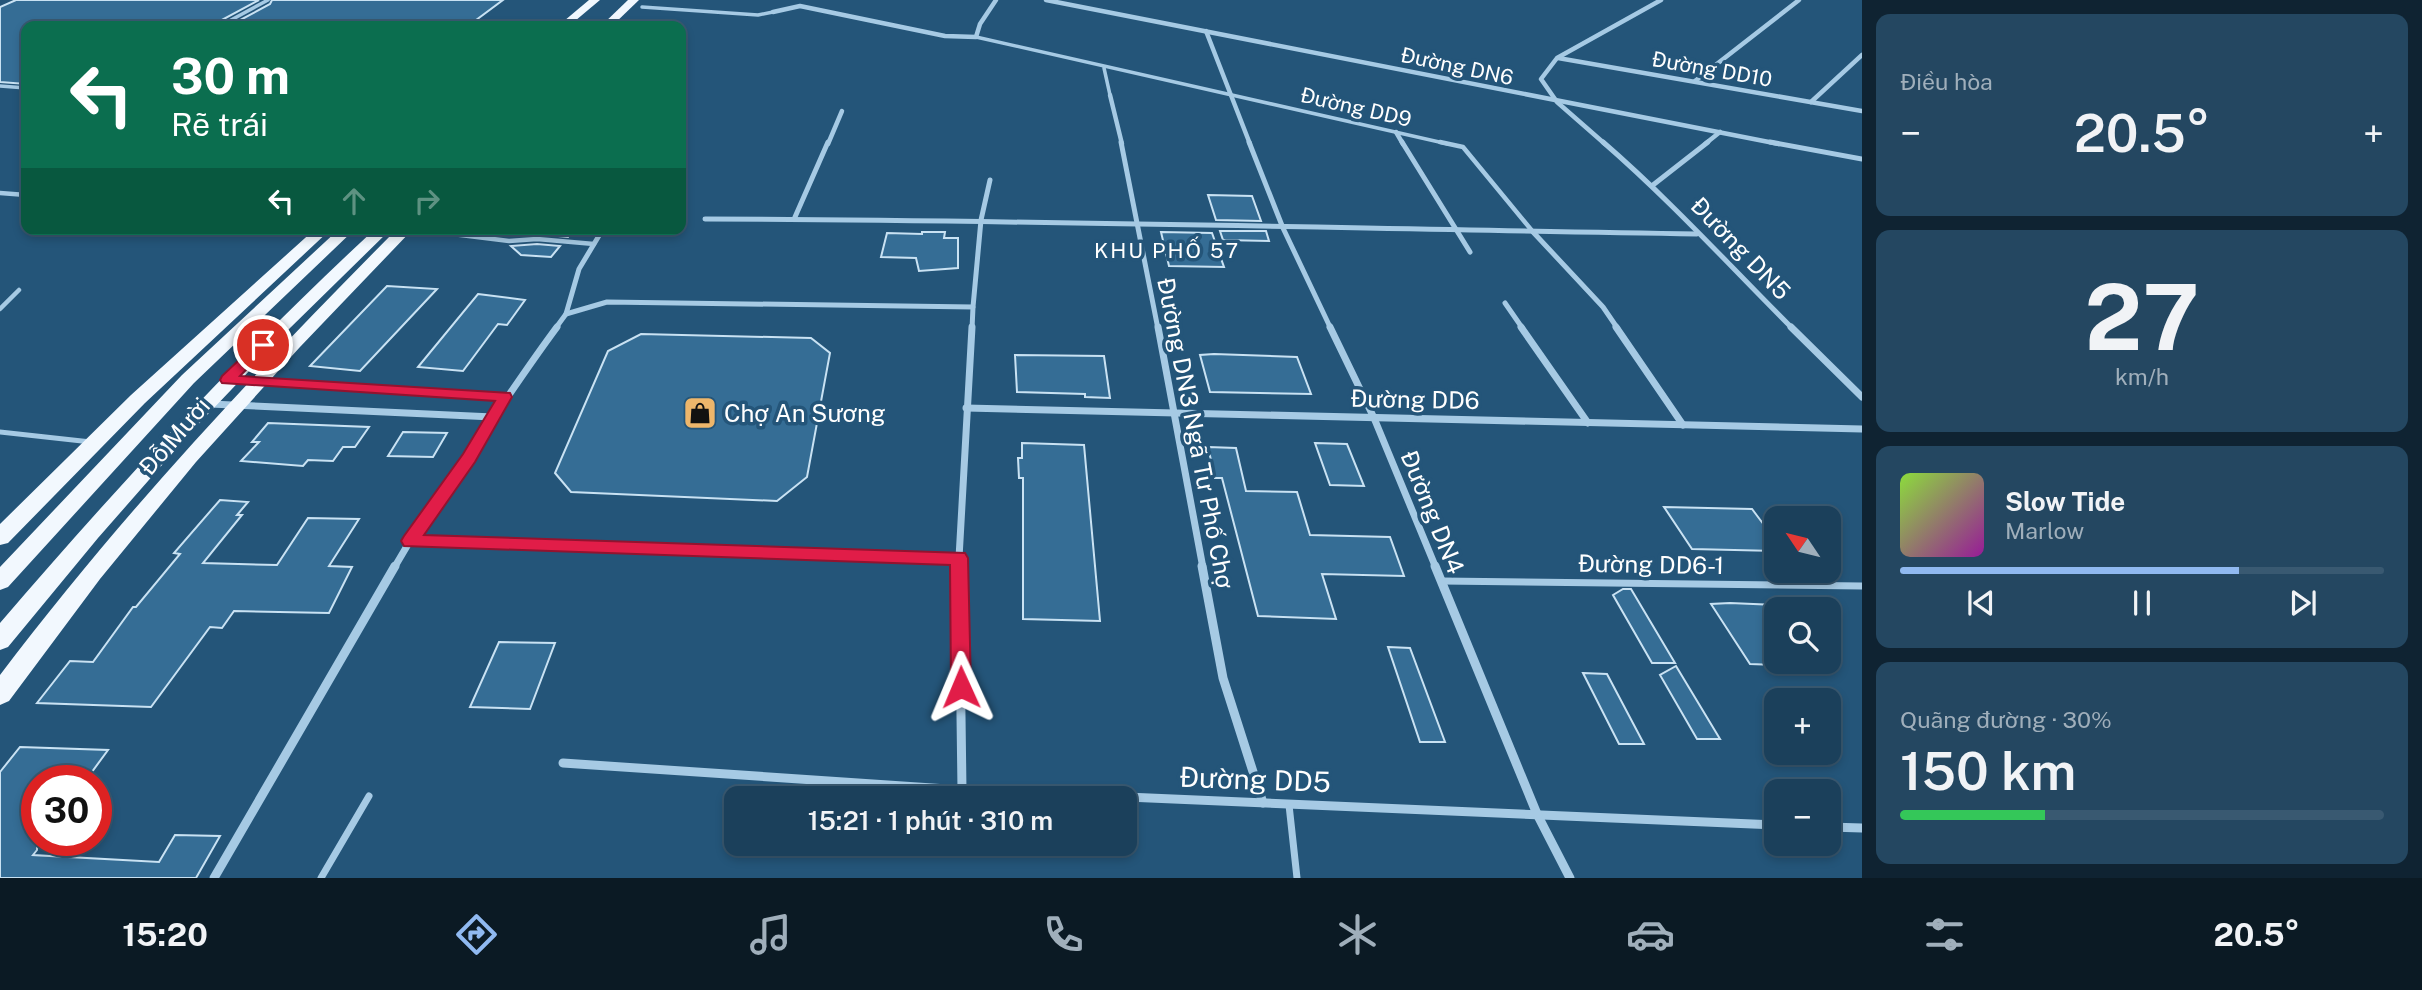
<!DOCTYPE html>
<html lang="vi">
<meta charset="utf-8">
<style>
:root{--surface:#1b405b;--page:#244761;--text:#f1f3f6;--muted:#a0afbb;--line:#395971;--accent:#90b9f0}
body{margin:0;font-family:"Public Sans",sans-serif;background:var(--page);color:var(--text);height:100vh;display:flex;flex-direction:column;font-size:26px;white-space:nowrap}
*{box-sizing:border-box;margin:0}
p{font-size:23px;color:var(--muted)}
.icon{flex:none;width:38px;height:38px;fill:none;stroke:currentColor;stroke-width:2;stroke-linecap:round;stroke-linejoin:round}
.map{position:relative;flex:1;overflow:hidden}
.details{display:flex;flex-direction:column;gap:14px;padding:14px;background:#0f2332;width:560px}
.details>*{flex:none}
.guide{position:absolute;left:21px;top:21px;width:665px;height:214px;border-radius:14px;box-shadow:0 4px 10px #0003,0 0 0 2px var(--line);background:#0b6e4f;color:#fff;overflow:hidden}
.needle{width:46px;rotate:305deg}
.fabs{position:absolute;left:1764px;top:506px;display:grid;gap:14px}
.fabs a{display:grid;place-items:center;width:77px;height:77px;border-radius:14px;background:var(--surface);box-shadow:0 4px 10px #0003,0 0 0 2px var(--line);font-size:35px}
.speed{position:absolute;left:21px;top:765px;display:flex;gap:14px;font-size:35px;font-weight:700;text-align:center}
.speed>*{display:grid;place-content:center;width:91px;height:91px;border-radius:50%;background:var(--surface);box-shadow:0 4px 10px #0003,0 0 0 2px var(--line);line-height:1}
.speed .limit{border:10px solid #d22;background:#fff;color:#111}
.pin{position:absolute;display:grid;place-items:center;width:60px;height:60px;color:#fff;margin:-30px;border:4px solid #fff;border-radius:50%;box-shadow:0 2px 7px #0007}
.me{position:absolute;width:77px;margin:-38px;rotate:359deg;stroke-linejoin:round;filter:drop-shadow(0 0 5px #0008)}
.turn{display:flex;align-items:center;gap:24px;height:147px;padding:0 35px;font-size:32px}
.turn .icon{width:91px;height:91px;stroke-width:2.5}
.turn b{display:block;font-size:49px;line-height:60px}
.lanes{display:flex;align-items:center;height:66px;padding:0 35px;background:#0003;justify-content:center;gap:35px;direction:ltr}
.lanes .off{opacity:.35}
.big{font-size:52px;font-weight:600;line-height:1.1}
.details .tile{flex:1;display:flex;flex-direction:column;justify-content:center;gap:10px;min-width:0;padding:0 24px;border-radius:14px;background:var(--page)}
.details .dial{align-items:center;gap:0}
.dial b{font-size:91px;line-height:1}
.song{display:flex;align-items:center;gap:21px}
.cover{width:84px;height:84px;border-radius:10px;background:linear-gradient(135deg,hsl(90 70% 55%),hsl(300 70% 35%))}
.played{height:7px;border-radius:4px;background:linear-gradient(90deg,var(--accent) 70%,var(--line) 70%)}
.keys{display:flex;justify-content:space-around;direction:ltr}
.heat{display:flex;justify-content:space-between;align-items:center;font-size:38px;direction:ltr}
.charge{height:10px;border-radius:5px;background:linear-gradient(90deg,#34c759 30%,var(--line) 0)}
.trip{position:absolute;left:724px;top:786px;width:413px;height:70px;border-radius:14px;background:var(--surface);box-shadow:0 4px 10px #0003,0 0 0 2px var(--line);font-weight:600;line-height:70px;text-align:center}
.dock{display:flex;height:112px;justify-content:space-around;align-items:center;background:#0b1a24;color:var(--muted)}
.dock .icon{width:49px;height:49px}
.dock .selected{color:var(--accent)}
.dock b{font-size:32px;color:var(--text)}
main{display:flex;flex:1;min-height:0}
.map>svg:first-child{display:block}
</style>
<main>
<div class="map">
<svg width="1862" height="878" viewBox="0 0 1862 878">
<rect width="100%" height="100%" fill="#245579"/>
<g fill="#356d95" stroke="#c9e2f3" stroke-width="2">
<path d="M16,0h243l-41,22 -2,4h-190v58l-26,-2v-75z"/>
<path d="M272,0h231l-35,26h-239l41,-22z"/>
<path d="M1208,195l44,1 9,25 -45,-1z"/>
<path d="M492,229h82l-6,8 -31,-3 -28,2 -11,-1z"/>
<path d="M1220,231h46l3,10 -46,-1z"/>
<path d="M922,232h23l-1,6h14v30l-39,3 -3,-13 -35,-1 6,-24 35,1z"/>
<path d="M1161,232l51,1 12,34 -55,-1z"/>
<path d="M537,244l23,2 -9,11 -30,-2 -10,-9z"/>
<path d="M387,286l50,3 -77,82 -50,-5z"/>
<path d="M478,294l47,6 -18,25 -9,-1 -35,47 -45,-4z"/>
<path d="M641,334l170,4 19,15 -23,124 -30,24 -206,-9 -16,-19 53,-122z"/>
<path d="M1214,354l83,3 14,37 -101,-2 -10,-37z"/>
<path d="M1015,355l89,1 6,42 -25,-1v-3l-68,-2z"/>
<path d="M268,423l101,4 -14,20h-12l-10,14 -25,-1 -5,6 -62,-5 18,-19h-7z"/>
<path d="M403,432l44,1 -14,24 -45,-1z"/>
<path d="M1022,443l62,2 16,176 -77,-2v-141h-4l-1,-20h4z"/>
<path d="M1315,443l32,1 17,42 -34,-1z"/>
<path d="M1208,447l28,1 10,43 51,1 13,43 80,2 14,39 -82,-2 14,45 -78,-3 -36,-138h-7z"/>
<path d="M220,500l28,2 -11,13h5l-39,48 74,2 31,-47 51,1 -30,47 23,1 -23,46 -95,-2 -12,17 -12,-1 -59,80 -114,-4 33,-42 23,1 40,-55h3l44,-53 -6,-1z"/>
<path d="M1664,507l88,2 24,32v10l-84,-2z"/>
<path d="M1623,589h8l44,74h-23l-39,-68z"/>
<path d="M1730,603l46,2v60l-26,-1 -39,-60z"/>
<path d="M499,642l56,1 -25,66 -60,-2z"/>
<path d="M1388,647l22,1 35,94h-25z"/>
<path d="M1676,666l44,73h-23l-37,-64z"/>
<path d="M1583,673l24,1 37,70h-25z"/>
<path d="M20,747l88,3 -22,30h-49v70l-4,5 126,7 16,-27 45,1 -24,42h-196v-106z"/>
</g>
<g fill="none" stroke-linecap="round" stroke-linejoin="round">
<g stroke="#a6cae4" stroke-width="3.5">
<path d="M642,7l116,8 15,-3"/>
<path d="M220,26l48,-26"/>
<path d="M976,37l472,107"/>
<path d="M1104,68l6,27"/>
<path d="M0,86l26,2"/>
</g>
<g stroke="#a6cae4" stroke-width="4.5">
<path d="M1440,142l23,5 70,85"/>
<path d="M0,193l26,2"/>
<path d="M412,229l97,12 28,-2 57,5"/>
<path d="M0,309l19,-19"/>
</g>
<path stroke="#a6cae4" stroke-width="5" d="M0,432l91,10"/>
<g stroke="#a6cae4" stroke-width="7">
<path d="M1442,581l420,5"/>
<path d="M1289,805l8,73"/>
<path d="M321,878l48,-82"/>
</g>
<g stroke="#a6cae4" stroke-width="4.5">
<path d="M1046,0l733,144"/>
<path d="M773,12l27,-6 145,30 31,1 4,-13 16,-24"/>
<path d="M1206,31l44,113"/>
<path d="M1558,58l304,53"/>
<path d="M1695,81l104,-81"/>
<path d="M1110,95l12,49"/>
<path d="M1811,102l51,-47"/>
<path d="M1396,132l7,12"/>
<path d="M828,144l14,-33"/>
<path d="M1605,144l-48,-42 -16,-23 16,-21 104,-58"/>
<path d="M1705,144l15,-12"/>
</g>
<g stroke="#a6cae4" stroke-width="5">
<path d="M1121,142l37,187"/>
<path d="M1249,142l34,86 48,101"/>
<path d="M1402,142l68,110"/>
<path d="M1603,142c67,58 127,124 190,187"/>
<path d="M1770,142l92,17"/>
<path d="M1653,185l55,-43"/>
<path d="M795,217l33,-75"/>
<path d="M705,219c331,1 661,10 992,15"/>
<path d="M1533,232l70,75 15,22"/>
<path d="M1505,303l18,26"/>
<path d="M973,307l8,-87 9,-40"/>
<path d="M566,314l13,-45 24,-40"/>
<path d="M555,329l11,-15 41,-12 366,5 -1,22"/>
</g>
<g stroke="#a6cae4" stroke-width="7">
<path d="M557,327c-52,70 -97,143 -147,214l549,17 13,-231"/>
<path d="M1158,327l45,241"/>
<path d="M1330,327l44,91 62,150"/>
<path d="M1521,327l67,96"/>
<path d="M1616,327l67,98"/>
<path d="M1791,327l71,70"/>
<path d="M233,380l272,17"/>
<path d="M210,404l283,13"/>
<path d="M966,408l896,21"/>
<path d="M959,558v10"/>
<path d="M394,568l16,-27"/>
</g>
<g stroke="#a6cae4" stroke-width="9">
<path d="M959,566l3,224 814,35"/>
<path d="M1202,566l21,112 40,125"/>
<path d="M1435,566l102,248 33,64"/>
<path d="M563,763l399,27"/>
<path d="M1829,827l33,1"/>
<path d="M214,878l181,-312"/>
</g>
<g fill="#f2f8fe" fill-rule="evenodd">
<path d="M589,0h11l-31,26h-11z"/>
<path d="M628,0h11l-27,26h-11z"/>
<path d="M315,229h16l-186,174 -137,140 -8,2v-21l131,-129z"/>
<path d="M339,229h16l-161,154 -186,204 -8,3v-23l182,-192z"/>
<path d="M375,229h16l-103,101 -97,102 -93,106 -90,109 -8,3v-27c118,-138 241,-270 375,-394z"/>
<path d="M397,229h16l-113,118 -104,115 -96,117 -91,122 -9,4v-30c121,-160 256,-304 397,-446z"/>
</g>
</g>
<path fill="#e11d48" stroke="#92132f" stroke-width="2" d="M263,341l7,4 -30,31 270,17 2,4 -37,65 -51,73 541,18 3,5 3,129 -3,6 -7,2 -7,-2 -3,-6 -1,-122 -546,-19 -3,-5 3,-5 59,-82 32,-53 -273,-18 -2,-3 2,-4 36,-34z"/>
<defs>
<symbol id="shop-square" viewBox="-11 -11 22 22"><rect x="-9" y="-9" width="18" height="18" rx="4" fill="#edb66b" stroke="#245579"/><path d="M-5-2.5h2.3a2.7 3.5 0 0 1 5.4 0H5L5.5 6h-11ZM-1.5-2.5h3a1.5 2.3 0 0 0-3 0Z" fill="#111"/></symbol>
</defs>
<g fill-rule="evenodd">
<use href="#shop-square" x="681" y="394" width="38" height="38"/>
</g>
<g text-anchor="middle" dominant-baseline="central" stroke-width="7" stroke-linejoin="round" paint-order="stroke">
<g font-size="21" fill="#fff" stroke="#245579">
<text transform="translate(1457 66) rotate(12)">Đường DN6</text>
<text transform="translate(1712 69) rotate(10)">Đường DD10</text>
<text transform="translate(1356 107) rotate(13)">Đường DD9</text>
</g>
<g font-size="21" letter-spacing="2" fill="#fff" stroke="#245579">
<text x="1167" y="250">KHU PHỐ 57</text>
</g>
<g font-size="24" fill="#fff" stroke="#245579">
<text transform="translate(1741 248) rotate(46)">Đường DN5</text>
<text transform="translate(1415 399) rotate(1)">Đường DD6</text>
<text transform="translate(1196 433) rotate(79)">Đường DN3 Ngã Tư Phố Chợ</text>
<text transform="translate(174 436) rotate(-49)">Đỗ Mười</text>
<text transform="translate(1433 512) rotate(68)">Đường DN4</text>
<text transform="translate(1651 564) rotate(1)">Đường DD6-1</text>
</g>
<g font-size="24" fill="#fff" stroke="#245579" text-anchor="start">
<text x="724" y="413">Chợ An Sương</text>
</g>
<g font-size="28" fill="#fff" stroke="#245579">
<text transform="translate(1255 779) rotate(2)">Đường DD5</text>
</g>
</g>
</svg>
<div class="fabs">
<a><svg class="needle" viewBox="-14 -14 28 28"><path d="M0-13l5 13h-10z" fill="#e53935"/><path d="M0 13l5-13h-10z" fill="#a0afbb"/></svg></a>
<a><svg class="icon" aria-label="search" viewBox="0 0 24 24"><circle cx="10" cy="10" r="6"/><path d="M15 15l6 6"/></svg></a>
<a>+</a>
<a>−</a>
</div>
<div class="speed"><div class="limit">30</div></div>
<div class="pin" style="left:263px;top:345px;background:#d93025"><svg class="icon" aria-label="arrive" viewBox="0 0 24 24"><path d="M6 21V4h12l-3 4 3 4H6"/></svg></div>
<svg class="me" style="left:961px;top:687px" viewBox="-20 -20 40 40"><path d="M0-17L14 15 0 8-14 15z" fill="#e11d48" stroke="#fff" stroke-width="4"/></svg>
<div class="trip">15:21 · 1 phút · 310 m</div>
<div class="guide">
<div class="turn"><svg class="icon" aria-label="left" viewBox="0 0 24 24"><path d="M17 20v-9H6M10 6l-5 5 5 5"/></svg><div><b>30 m</b>Rẽ trái</div></div>
<div class="lanes"><svg class="icon" aria-label="left" viewBox="0 0 24 24"><path d="M17 20v-9H6M10 6l-5 5 5 5"/></svg><svg class="icon off" aria-label="ahead" viewBox="0 0 24 24"><path d="M12 20V5M6 11l6-6 6 6"/></svg><svg class="icon off" aria-label="right" viewBox="0 0 24 24"><path d="M7 20v-9h11M14 6l5 5-5 5"/></svg></div>
</div>
</div>
<section class="details">
<div class="tile"><p>Điều hòa</p>
<div class="heat"><a>−</a><b class="big">20.5°</b><a>+</a></div>
</div>
<div class="tile dial"><b>27</b><p>km/h</p></div>
<div class="tile">
<div class="song"><i class="cover"></i><div><b>Slow Tide</b><p>Marlow</p></div></div>
<div class="played"></div>
<div class="keys"><svg class="icon" aria-label="previous" viewBox="0 0 24 24"><path d="M18 5L8 12l10 7zM5 5v14"/></svg><svg class="icon" aria-label="pause" viewBox="0 0 24 24"><path d="M8 5v14M16 5v14"/></svg><svg class="icon" aria-label="next" viewBox="0 0 24 24"><path d="M6 5l10 7-10 7zM19 5v14"/></svg></div>
</div>
<div class="tile"><p>Quãng đường · 30%</p><b class="big">150 km</b><div class="charge"></div></div>
</section>
</main>
<nav class="dock">
<b>15:20</b>
<svg class="icon selected" aria-label="directions" viewBox="0 0 24 24"><path d="M12 3l9 9-9 9-9-9zM9 14v-3h6M13 9l2 2-2 2"/></svg>
<svg class="icon" aria-label="music" viewBox="0 0 24 24"><path d="M9 18V5l10-2v13"/><circle cx="6" cy="18" r="3"/><circle cx="16" cy="16" r="3"/></svg>
<svg class="icon" aria-label="phone" viewBox="0 0 24 24"><path d="M5 4h4l2 5-3 2q2 4 5 5l2-3 5 2v4C11 20 4 13 5 4z"/></svg>
<svg class="icon" aria-label="climate" viewBox="0 0 24 24"><path d="M12 3v18M4 7l16 10M4 17L20 7"/></svg>
<svg class="icon" aria-label="car" viewBox="0 0 24 24"><path d="M5 17H2v-5l4-1 3-4h7l3 4 3 1v5h-3M9 17h6M6 11h13"/><circle cx="7" cy="17" r="2"/><circle cx="17" cy="17" r="2"/></svg>
<svg class="icon" aria-label="filters" viewBox="0 0 24 24"><path d="M4 7h16M4 17h16"/><circle cx="9" cy="7" r="2"/><circle cx="15" cy="17" r="2"/></svg>
<b>20.5°</b>
</nav>
